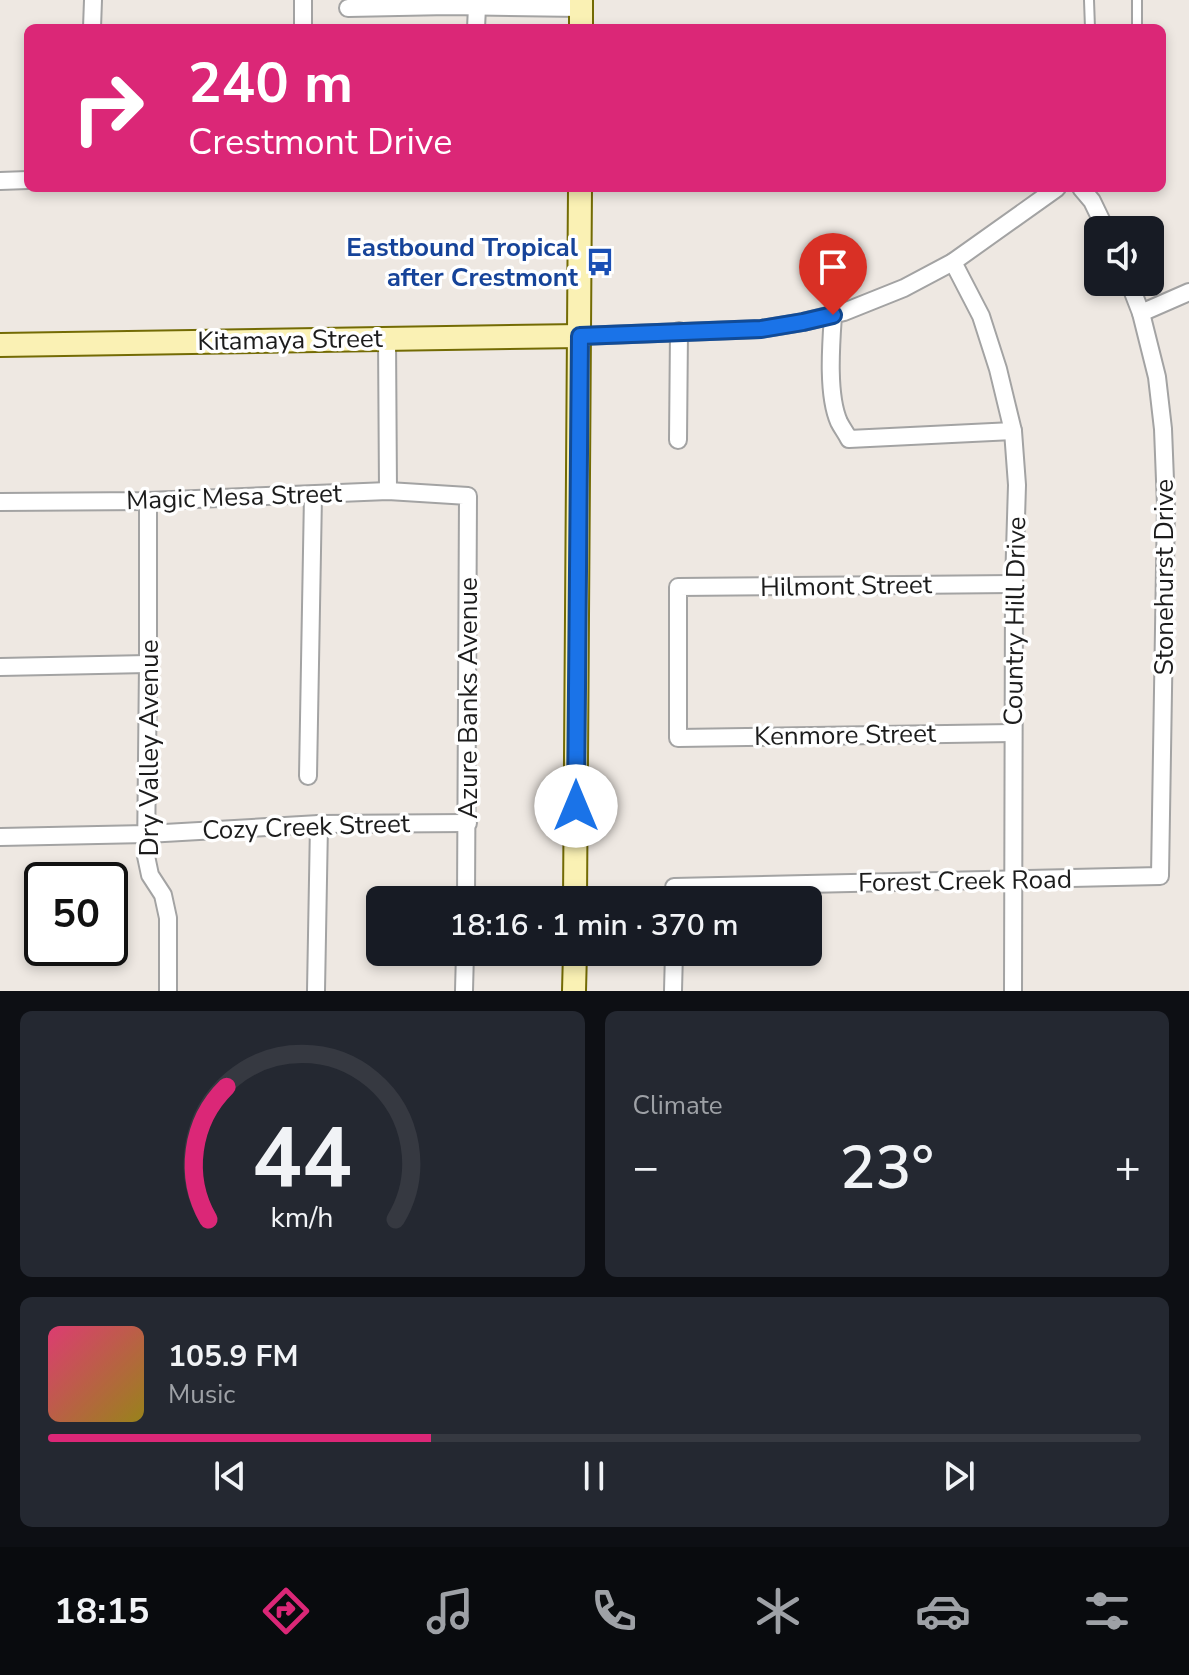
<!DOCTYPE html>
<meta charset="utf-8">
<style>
:root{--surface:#171b24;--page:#242831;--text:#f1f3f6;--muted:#9ea1a6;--line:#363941;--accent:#db2777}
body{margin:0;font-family:"Nunito Sans",sans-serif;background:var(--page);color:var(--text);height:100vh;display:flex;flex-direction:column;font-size:30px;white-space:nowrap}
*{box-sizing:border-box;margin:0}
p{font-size:26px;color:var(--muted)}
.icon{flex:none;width:44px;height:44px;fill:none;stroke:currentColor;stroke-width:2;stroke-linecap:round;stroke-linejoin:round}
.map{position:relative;height:991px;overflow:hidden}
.details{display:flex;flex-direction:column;gap:20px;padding:20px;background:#0d0f14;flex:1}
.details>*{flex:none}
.top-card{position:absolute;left:24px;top:24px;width:1142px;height:168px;border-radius:12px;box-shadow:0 4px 12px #0003;background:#db2777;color:#fff;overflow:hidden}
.controls{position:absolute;left:1084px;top:216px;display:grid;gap:16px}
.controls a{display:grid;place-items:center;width:80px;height:80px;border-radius:12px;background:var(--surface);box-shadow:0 4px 12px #0003;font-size:40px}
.speed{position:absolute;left:24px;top:862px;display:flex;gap:16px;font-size:40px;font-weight:700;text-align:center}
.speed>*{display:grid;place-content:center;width:104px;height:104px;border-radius:50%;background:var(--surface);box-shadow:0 4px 12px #0003;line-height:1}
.speed .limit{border:4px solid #111;border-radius:12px;background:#fff;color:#111}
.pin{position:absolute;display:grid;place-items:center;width:68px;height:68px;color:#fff;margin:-82px -34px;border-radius:50% 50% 50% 0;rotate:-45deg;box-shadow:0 0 8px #0007}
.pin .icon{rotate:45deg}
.me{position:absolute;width:88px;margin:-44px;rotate:0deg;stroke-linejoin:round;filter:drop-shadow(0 0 6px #0008)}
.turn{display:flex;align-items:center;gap:28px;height:168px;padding:0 32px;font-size:36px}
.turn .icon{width:104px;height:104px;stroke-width:2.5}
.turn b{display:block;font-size:56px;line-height:68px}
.big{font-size:60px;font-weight:600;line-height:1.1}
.details .widget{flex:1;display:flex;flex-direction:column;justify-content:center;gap:12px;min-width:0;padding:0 28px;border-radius:12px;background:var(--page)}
.details .dial{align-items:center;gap:0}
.dial svg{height:208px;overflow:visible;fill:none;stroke:var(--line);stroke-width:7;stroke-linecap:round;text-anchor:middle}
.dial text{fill:var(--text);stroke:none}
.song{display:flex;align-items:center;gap:24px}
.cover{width:96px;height:96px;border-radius:12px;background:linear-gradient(135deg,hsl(340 70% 55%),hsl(50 70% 35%))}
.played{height:8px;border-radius:4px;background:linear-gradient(90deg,var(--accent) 35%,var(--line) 35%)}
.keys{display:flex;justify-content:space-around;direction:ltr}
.heat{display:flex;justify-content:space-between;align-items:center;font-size:44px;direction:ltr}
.details .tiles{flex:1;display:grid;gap:20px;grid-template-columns:1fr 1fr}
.widget:last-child{grid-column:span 2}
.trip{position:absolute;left:366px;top:886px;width:456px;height:80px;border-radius:12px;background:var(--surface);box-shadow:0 4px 12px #0003;font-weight:600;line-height:80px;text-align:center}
.tab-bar{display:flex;height:128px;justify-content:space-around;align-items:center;background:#090b0e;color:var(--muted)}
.tab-bar .icon{width:56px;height:56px}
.tab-bar .current{color:var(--accent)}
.tab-bar b{font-size:36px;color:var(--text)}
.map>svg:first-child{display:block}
</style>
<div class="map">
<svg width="1189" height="991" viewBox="0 0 1189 991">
<rect width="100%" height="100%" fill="#eee8e2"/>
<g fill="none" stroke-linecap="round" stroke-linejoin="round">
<defs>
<g id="lane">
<path d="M1089,0l1,28"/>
<path d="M1137,0v28"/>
</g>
<g id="street">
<path d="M348,8l101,-2 132,2"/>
<path d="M92,28l1,-28"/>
<path d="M303,28v-28"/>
<path d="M476,28l1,-21"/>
<path d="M0,181l28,-1"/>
<path d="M1081,188l11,13 14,29"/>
<path d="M953,262l28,54 17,53 15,62 4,54 -3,99 -1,407"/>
<path d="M1141,313l48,-21"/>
<path d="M833,315c-2,29 -6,80 6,107 3,6 7,11 10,17l164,-8"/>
<path d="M580,336l181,-7 42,-7 41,-10 60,-24 49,-26 104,-74"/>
<path d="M387,338l1,153"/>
<path d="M678,440l1,-109"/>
<path d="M148,501v163l-2,192 4,19 13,20 5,23v73"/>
<path d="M0,502l148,-1 240,-10 80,5 -2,404"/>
<path d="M0,667l148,-3"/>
<path d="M1013,733l-335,5v-151l336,-3"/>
<path d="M308,776l5,-281"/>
<path d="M0,837l147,-3 172,-10 149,-1"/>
<path d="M674,900v-13l486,-11 6,-370 -3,-77 -6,-52 -16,-64 -12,-31"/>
<path d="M316,991l3,-167"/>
<path d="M464,991l1,-39"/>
<path d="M673,991l1,-39"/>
</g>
<g id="secondary">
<path d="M581,28v-28"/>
<path d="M0,345l580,-9"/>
<path d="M575,900l5,-712"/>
<path d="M574,991l1,-39"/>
</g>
</defs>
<use href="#lane" stroke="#a3a3a3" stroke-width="12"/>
<use href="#street" stroke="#a3a3a3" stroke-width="20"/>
<use href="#secondary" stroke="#736b04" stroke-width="26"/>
<use href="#lane" stroke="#fff" stroke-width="8"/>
<use href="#street" stroke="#fff" stroke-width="16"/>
<use href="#secondary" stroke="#faf1b4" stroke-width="22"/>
</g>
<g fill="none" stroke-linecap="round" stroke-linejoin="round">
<defs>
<path id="route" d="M576,806l4,-470 181,-7 42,-7 30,-7"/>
</defs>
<use href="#route" stroke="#114b97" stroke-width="20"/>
<use href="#route" stroke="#1a73e8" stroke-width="14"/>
</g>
<defs>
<symbol id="bus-bare" viewBox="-9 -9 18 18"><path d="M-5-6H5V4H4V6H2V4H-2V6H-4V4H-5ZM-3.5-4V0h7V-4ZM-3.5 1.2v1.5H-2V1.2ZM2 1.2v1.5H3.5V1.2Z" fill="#1a4fb4" stroke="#fff" stroke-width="2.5" paint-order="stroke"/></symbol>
</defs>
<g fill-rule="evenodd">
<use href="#bus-bare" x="580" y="242" width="40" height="40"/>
</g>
<g text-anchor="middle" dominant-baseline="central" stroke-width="7" stroke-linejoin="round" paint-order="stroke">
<g font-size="26" font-weight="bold" fill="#164399" stroke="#fff" text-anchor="end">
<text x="578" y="247">Eastbound Tropical<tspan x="578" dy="30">after Crestmont</tspan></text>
</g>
<g font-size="26" fill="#1c1c1c" stroke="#fff">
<text transform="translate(290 340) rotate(-1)">Kitamaya Street</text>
<text transform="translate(234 497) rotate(-2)">Magic Mesa Street</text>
<text transform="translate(1164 577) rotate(-90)">Stonehurst Drive</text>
<text transform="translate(846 586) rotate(-1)">Hilmont Street</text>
<text transform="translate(1015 621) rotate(-89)">Country Hill Drive</text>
<text transform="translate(468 698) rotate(-90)">Azure Banks Avenue</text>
<text transform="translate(845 735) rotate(-1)">Kenmore Street</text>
<text transform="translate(149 748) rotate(-90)">Dry Valley Avenue</text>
<text transform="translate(306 827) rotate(-2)">Cozy Creek Street</text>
<text transform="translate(965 881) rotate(-1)">Forest Creek Road</text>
</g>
</g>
</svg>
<div class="controls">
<a><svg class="icon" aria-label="sound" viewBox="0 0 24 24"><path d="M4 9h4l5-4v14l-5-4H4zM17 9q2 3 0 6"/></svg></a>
</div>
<div class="speed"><div class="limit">50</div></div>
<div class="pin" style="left:833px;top:315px;background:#d93025"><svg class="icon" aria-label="arrive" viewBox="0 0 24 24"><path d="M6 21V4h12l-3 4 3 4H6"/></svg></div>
<svg class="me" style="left:576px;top:806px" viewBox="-20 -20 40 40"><circle r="19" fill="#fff"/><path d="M0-13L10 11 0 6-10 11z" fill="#1a73e8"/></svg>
<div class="trip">18:16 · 1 min · 370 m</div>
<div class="top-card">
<div class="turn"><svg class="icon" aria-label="right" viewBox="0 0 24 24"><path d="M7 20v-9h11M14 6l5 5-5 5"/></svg><div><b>240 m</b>Crestmont Drive</div></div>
</div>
</div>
<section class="details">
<div class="tiles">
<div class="widget dial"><svg viewBox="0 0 100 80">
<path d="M14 69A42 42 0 1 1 86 69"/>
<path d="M14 69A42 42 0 0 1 21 18" stroke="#db2777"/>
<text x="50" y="56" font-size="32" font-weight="700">44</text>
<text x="50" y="72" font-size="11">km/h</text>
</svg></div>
<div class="widget"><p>Climate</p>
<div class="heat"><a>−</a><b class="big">23°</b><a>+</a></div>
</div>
<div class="widget">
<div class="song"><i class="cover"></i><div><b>105.9 FM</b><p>Music</p></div></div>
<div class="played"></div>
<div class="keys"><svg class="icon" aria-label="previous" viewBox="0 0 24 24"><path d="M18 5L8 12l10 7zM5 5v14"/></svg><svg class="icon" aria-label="pause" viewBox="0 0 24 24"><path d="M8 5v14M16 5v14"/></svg><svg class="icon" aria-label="next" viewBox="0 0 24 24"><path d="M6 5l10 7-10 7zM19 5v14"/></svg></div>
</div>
</div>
</section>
<nav class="tab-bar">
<b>18:15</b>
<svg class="icon current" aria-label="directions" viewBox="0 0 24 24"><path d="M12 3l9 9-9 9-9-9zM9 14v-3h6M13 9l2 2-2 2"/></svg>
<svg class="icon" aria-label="music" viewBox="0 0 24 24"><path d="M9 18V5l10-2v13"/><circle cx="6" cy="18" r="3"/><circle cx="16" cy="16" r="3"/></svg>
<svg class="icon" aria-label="phone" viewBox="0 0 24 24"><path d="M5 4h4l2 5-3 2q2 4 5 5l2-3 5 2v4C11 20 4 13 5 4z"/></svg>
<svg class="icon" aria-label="climate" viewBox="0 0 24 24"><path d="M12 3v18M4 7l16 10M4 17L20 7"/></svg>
<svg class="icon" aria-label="car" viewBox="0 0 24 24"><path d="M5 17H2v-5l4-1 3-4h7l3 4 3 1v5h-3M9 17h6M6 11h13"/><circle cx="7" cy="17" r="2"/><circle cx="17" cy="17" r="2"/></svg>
<svg class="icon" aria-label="filters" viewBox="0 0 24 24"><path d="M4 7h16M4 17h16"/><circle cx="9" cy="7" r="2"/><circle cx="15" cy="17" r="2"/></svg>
</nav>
